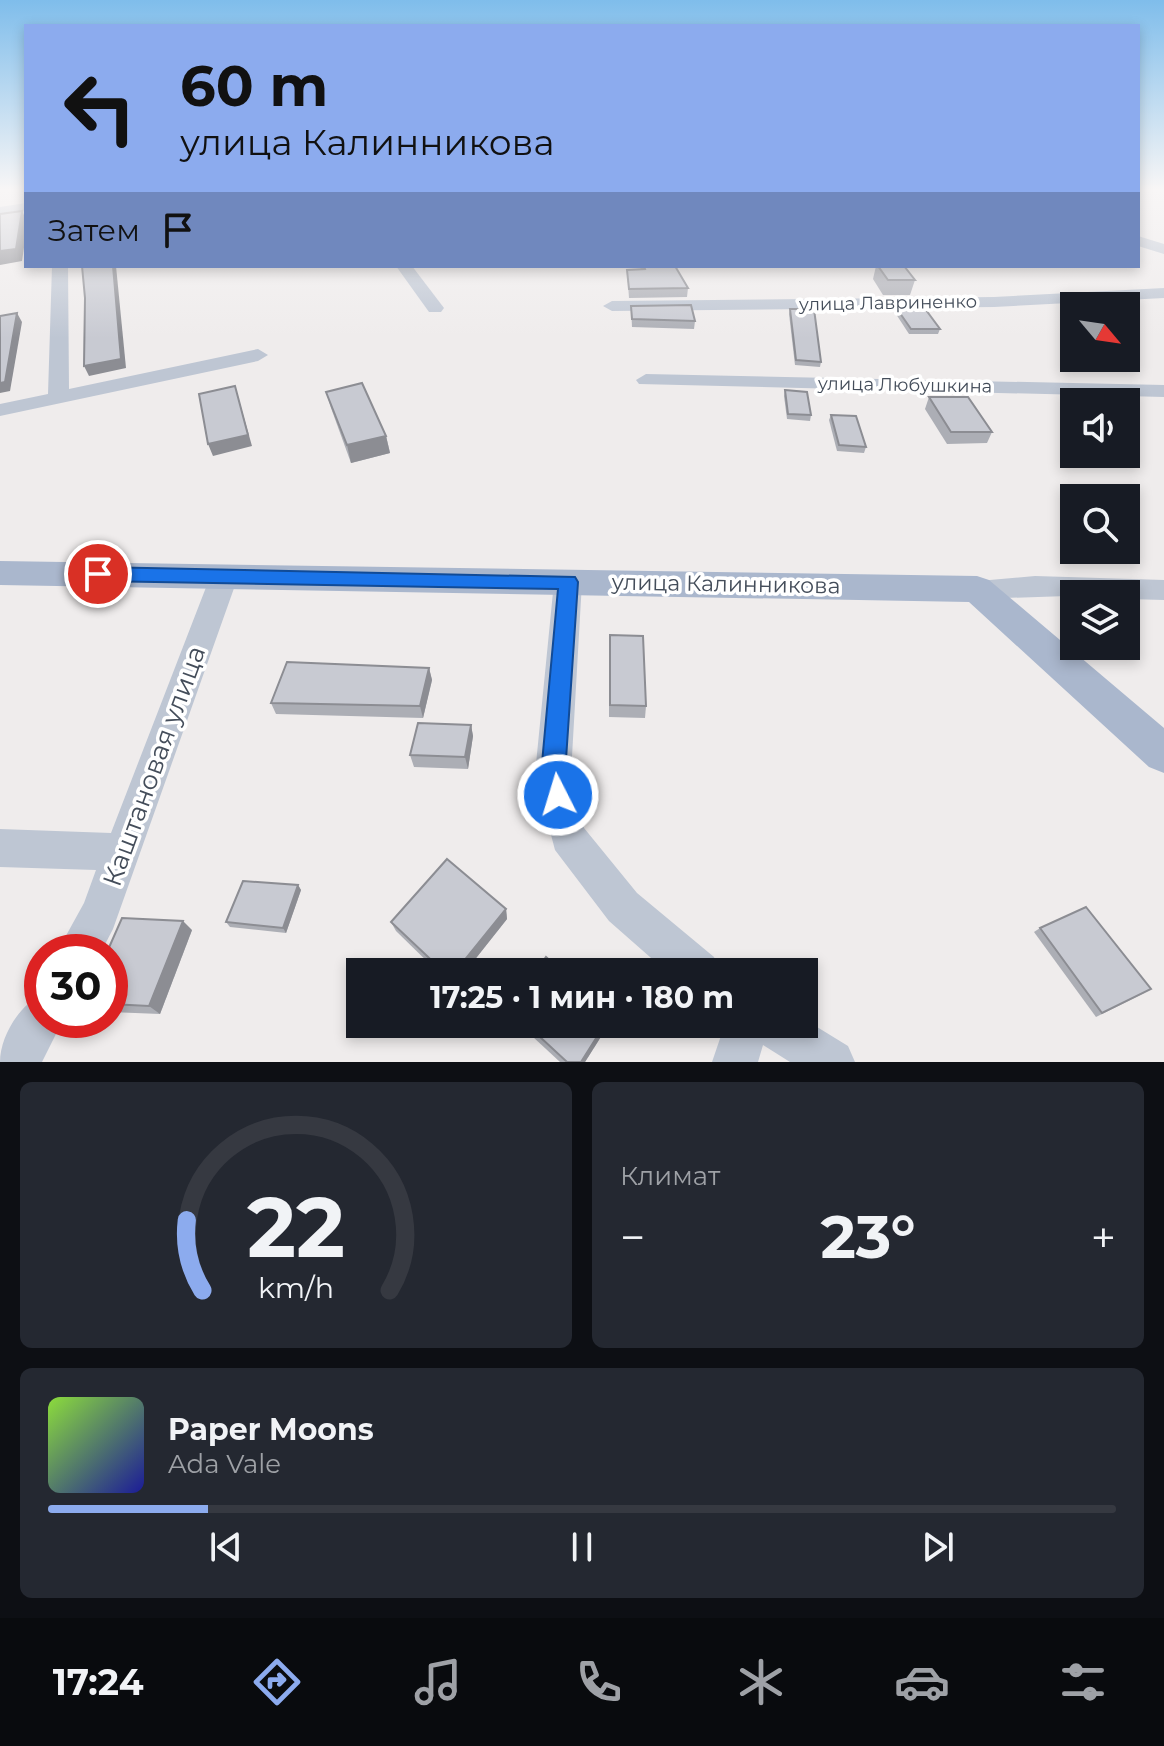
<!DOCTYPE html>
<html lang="ru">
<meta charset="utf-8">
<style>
:root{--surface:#171b24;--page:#242831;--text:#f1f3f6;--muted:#9ea1a6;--line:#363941;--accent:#8cabee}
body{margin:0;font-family:Montserrat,sans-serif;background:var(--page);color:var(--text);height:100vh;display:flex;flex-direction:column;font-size:30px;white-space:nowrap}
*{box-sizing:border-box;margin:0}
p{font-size:26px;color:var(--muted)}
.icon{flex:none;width:44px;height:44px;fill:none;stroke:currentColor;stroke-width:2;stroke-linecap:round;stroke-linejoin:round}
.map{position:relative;height:1062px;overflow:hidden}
.sheet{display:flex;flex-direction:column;gap:20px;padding:20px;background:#0d0f14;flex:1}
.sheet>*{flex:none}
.top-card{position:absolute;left:24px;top:24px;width:1116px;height:244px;border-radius:0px;box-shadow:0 4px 12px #0003;background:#8cabee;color:#111;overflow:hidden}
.needle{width:52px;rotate:119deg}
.fabs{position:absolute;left:1060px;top:292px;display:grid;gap:16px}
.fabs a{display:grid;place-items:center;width:80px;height:80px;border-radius:0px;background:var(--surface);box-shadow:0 4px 12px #0003;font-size:40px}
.speed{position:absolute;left:24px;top:934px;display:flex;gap:16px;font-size:40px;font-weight:700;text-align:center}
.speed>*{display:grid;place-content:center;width:104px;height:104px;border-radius:50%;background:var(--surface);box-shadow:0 4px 12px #0003;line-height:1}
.speed .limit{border:12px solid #d22;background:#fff;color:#111}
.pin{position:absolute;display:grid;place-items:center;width:68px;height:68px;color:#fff;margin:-34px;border:4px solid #fff;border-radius:50%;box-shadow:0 2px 8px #0007}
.me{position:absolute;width:88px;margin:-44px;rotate:355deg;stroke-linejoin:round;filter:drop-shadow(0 0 6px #0008)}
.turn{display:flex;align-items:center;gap:28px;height:168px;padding:0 24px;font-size:36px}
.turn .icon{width:104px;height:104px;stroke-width:2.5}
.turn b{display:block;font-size:56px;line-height:68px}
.then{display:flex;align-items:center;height:76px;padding:0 24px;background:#0003;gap:16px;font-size:30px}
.big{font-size:60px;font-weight:700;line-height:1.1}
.sheet .tile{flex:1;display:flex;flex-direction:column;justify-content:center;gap:12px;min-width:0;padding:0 28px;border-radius:12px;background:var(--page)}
.sheet .dial{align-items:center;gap:0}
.dial svg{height:208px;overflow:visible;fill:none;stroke:var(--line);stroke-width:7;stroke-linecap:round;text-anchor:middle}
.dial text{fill:var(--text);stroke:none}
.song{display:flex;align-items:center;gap:24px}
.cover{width:96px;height:96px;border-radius:12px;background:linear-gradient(135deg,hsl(90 70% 55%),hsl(240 70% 35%))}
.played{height:8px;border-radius:4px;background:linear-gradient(90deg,var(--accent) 15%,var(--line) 15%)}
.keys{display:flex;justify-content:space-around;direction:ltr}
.heat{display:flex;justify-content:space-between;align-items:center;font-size:44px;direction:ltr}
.sheet .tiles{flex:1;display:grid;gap:20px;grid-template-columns:1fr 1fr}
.tile:last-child{grid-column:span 2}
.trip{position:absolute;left:346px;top:958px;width:472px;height:80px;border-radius:0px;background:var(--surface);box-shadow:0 4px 12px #0003;font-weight:700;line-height:80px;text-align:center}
.dock{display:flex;height:128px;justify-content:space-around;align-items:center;background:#090b0e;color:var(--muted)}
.dock .icon{width:56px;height:56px}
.dock .active{color:var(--accent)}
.dock b{font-size:36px;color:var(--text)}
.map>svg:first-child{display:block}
</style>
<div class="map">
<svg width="1164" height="1062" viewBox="0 0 1164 1062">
<rect width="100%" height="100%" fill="#efecec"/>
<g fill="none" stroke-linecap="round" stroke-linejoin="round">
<g fill="#bec6d3" fill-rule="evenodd">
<path d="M26,203v8l-26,4v-8z"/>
<path d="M1138,236l26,8v10l-26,-8z"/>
<path d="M52,266h16l1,123 189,-40 10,6 -10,6 -258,55v-12l48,-10z"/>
<path d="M396,266h16l32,42 -3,4h-12z"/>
<path d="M1164,288v10l-170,9 -382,4 -9,-5 9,-5 382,-4z"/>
<path d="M646,374l518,11v12l-525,-13 -3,-4z"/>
<path d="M224,567l10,3 4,7 -125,352 -12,23h-44l27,-49 12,-33 -96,-3v-38l111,4 99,-256 4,-7z"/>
<path d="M568,572l10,3 4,7 -11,192 13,54 53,65 77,64 6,15h-53l-58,-51 -54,-71 -20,-76 19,-192 4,-7z"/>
<path d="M1035,576l129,4v20l-38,-1v-5l-149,5 -10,-3 -4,-7 4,-7z"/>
<path d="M42,995v25h21l-21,42h-42c0,-25 19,-57 42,-67z"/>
<path d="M804,1019l44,27 7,16h-65l-27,-17 -5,17h-46l13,-38h79z"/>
</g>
<path fill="#aab7cd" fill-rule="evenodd" d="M0,561l977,15 12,4 175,148v45l-15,-6 -180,-165 -969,-17z"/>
</g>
<g fill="#acaeb5">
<path d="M640,266h35l13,22 -1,9 -58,1 -2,-28h14z"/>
<path d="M876,266h28l11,14 -5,15h-27l-10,-16z"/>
<path d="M631,306l64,15 -1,8 -62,-2z"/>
<path d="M895,306l45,23 -2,5h-29l-15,-23z"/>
<path d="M790,309l31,53 -1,5 -25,-2 -6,-51z"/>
<path d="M785,390l26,25 -1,6 -23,-2 -3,-23z"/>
<path d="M326,392l60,44 4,17 -39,10 -20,-55z"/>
<path d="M929,397l63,35 -5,11 -40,1 -22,-35z"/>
<path d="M831,415l35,32 -2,6 -27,-2 -8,-31z"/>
<path d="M609,647l37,59 -1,12 -36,-1z"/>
<path d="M429,668l3,12 -9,38 -147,-4 -5,-11z"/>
<path d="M471,725l2,11 -5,33 -54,-2 -4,-12z"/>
<path d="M298,885l3,5 -15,43 -56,-6 -4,-5z"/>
<path d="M506,909l1,10 -42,53h-27l-42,-41 -5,-9z"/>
<path d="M1040,928l104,65 -48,24 -62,-85z"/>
<path d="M192,930l-32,84 -50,-2v-60z"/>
<path d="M519,1024h90l-24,38h-25z"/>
</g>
<g fill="#8c8d93">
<path d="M22,211l4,8v15l-4,27 -22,4v-14z"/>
<path d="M113,266h3l10,102 -37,8 -5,-10z"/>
<path d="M17,313l5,9 -12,69 -10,2v-10z"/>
<path d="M235,386l17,60 -39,10 -5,-12z"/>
<path d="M386,436l4,17 -39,10 -4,-18z"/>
<path d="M429,668l3,12 -9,38 -3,-12z"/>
<path d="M471,725l2,11 -5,33 -3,-12z"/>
<path d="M298,885l3,5 -15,43 -3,-5z"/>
<path d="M506,909l1,10 -42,53h-10z"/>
<path d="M183,921l9,9 -32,84 -11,-8z"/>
<path d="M605,1024h4l-24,38h-4z"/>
</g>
<g fill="#c8cad2" stroke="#8c8d93" stroke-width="2">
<path d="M22,211l-6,38 -16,2v-37z"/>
<path d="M82,266h31l8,93 -37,7 1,-68z"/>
<path d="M644,266h31l13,22 -59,1 -2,-19 18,-1z"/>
<path d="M878,266h26l11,14h-27z"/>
<path d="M691,305l4,16 -63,-2 -1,-13z"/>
<path d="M895,306h28l17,23h-29z"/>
<path d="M790,309h24l7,53 -25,-2z"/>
<path d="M17,313l-12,69 -5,1v-67z"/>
<path d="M362,383l24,53 -39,9 -21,-53z"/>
<path d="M235,386l13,49 -40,9 -9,-50z"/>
<path d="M785,390l22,2 4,23 -23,-1z"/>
<path d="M929,397h39l24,35h-41z"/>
<path d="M831,415l25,1 10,31 -27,-2z"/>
<path d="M610,635l33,1 3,70 -36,-1z"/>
<path d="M287,662l142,6 -9,38 -149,-3z"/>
<path d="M418,723l53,2 -6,32 -55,-2z"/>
<path d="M447,859l59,50 -51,63h-11l-53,-50z"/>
<path d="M243,881l55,4 -15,43 -57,-6z"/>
<path d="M1086,907l65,82 -49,24 -62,-85z"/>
<path d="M122,918l61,3 -34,85 -39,-2v-52h-3z"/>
<path d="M546,957l17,15h-28z"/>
<path d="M526,1024h79l-24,38h-14z"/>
</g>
<linearGradient id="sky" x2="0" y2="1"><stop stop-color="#7fbdeb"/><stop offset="0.56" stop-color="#f8f6f6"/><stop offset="1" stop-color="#f8f6f6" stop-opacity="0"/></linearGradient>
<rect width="1164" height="338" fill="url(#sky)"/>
<path fill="#1a73e8" stroke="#114b97" stroke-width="2" d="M98,567l477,10 3,5 -13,192 6,21 -4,9 -9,3 -9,-3 -8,-30 17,-185 -460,-8 -9,-7z"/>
<g text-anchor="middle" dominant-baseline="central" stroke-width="7" stroke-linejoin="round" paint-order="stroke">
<g font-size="18" fill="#444d5a" stroke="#fff">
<text transform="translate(888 303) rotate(-1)">улица Лавриненко</text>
<text transform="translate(905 385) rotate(1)">улица Любушкина</text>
</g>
<g font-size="22" fill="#444d5a" stroke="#fff">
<text transform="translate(726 584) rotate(1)">улица Калинникова</text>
</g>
<g font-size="26" fill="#444d5a" stroke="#fff">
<text transform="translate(154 766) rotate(-70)">Каштановая улица</text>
</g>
</g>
</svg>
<div class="fabs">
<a><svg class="needle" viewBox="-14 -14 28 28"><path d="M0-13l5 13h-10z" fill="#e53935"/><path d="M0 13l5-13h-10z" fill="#9ea1a6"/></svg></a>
<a><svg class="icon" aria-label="sound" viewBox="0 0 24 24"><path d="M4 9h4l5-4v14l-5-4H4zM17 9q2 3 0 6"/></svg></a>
<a><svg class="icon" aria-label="search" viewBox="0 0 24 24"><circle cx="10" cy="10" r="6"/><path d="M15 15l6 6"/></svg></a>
<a><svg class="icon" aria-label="layers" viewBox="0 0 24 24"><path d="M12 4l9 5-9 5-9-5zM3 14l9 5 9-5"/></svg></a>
</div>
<div class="speed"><div class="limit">30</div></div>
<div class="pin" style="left:98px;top:574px;background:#d93025"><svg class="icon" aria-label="arrive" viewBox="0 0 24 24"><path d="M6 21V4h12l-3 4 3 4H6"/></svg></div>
<svg class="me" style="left:558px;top:795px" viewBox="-20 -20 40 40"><circle r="17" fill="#1a73e8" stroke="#fff" stroke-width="3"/><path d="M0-11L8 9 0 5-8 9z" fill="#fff"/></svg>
<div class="trip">17:25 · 1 мин · 180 m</div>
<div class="top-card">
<div class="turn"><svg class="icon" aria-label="left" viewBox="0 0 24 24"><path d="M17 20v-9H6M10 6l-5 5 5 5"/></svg><div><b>60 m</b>улица Калинникова</div></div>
<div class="then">Затем<svg class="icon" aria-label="arrive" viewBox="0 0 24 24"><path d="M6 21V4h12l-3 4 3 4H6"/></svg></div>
</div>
</div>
<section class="sheet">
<div class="tiles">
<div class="tile dial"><svg viewBox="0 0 100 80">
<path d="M14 69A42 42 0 1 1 86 69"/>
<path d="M14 69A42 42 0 0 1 8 42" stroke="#8cabee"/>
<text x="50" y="56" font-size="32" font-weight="700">22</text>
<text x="50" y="72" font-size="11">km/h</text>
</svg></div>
<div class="tile"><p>Климат</p>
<div class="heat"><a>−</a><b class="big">23°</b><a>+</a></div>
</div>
<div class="tile">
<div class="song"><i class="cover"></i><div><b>Paper Moons</b><p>Ada Vale</p></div></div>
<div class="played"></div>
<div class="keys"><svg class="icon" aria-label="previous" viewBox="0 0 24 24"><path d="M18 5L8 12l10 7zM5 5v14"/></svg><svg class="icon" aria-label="pause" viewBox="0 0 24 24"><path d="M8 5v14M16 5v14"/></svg><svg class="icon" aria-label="next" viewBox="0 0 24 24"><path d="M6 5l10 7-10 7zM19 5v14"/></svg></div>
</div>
</div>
</section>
<nav class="dock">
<b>17:24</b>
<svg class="icon active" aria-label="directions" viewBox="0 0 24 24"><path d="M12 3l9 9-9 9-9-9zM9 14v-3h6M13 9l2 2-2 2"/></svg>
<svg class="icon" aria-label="music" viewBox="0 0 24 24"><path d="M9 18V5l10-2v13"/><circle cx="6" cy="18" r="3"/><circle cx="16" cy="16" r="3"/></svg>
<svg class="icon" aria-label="phone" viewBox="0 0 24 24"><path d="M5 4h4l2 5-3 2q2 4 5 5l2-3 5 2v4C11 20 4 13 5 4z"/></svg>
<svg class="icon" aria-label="climate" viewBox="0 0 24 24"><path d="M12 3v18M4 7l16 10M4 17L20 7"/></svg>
<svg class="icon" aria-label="car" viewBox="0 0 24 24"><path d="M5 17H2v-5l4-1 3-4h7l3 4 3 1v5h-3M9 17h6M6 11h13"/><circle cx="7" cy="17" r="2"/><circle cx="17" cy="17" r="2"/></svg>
<svg class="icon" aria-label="filters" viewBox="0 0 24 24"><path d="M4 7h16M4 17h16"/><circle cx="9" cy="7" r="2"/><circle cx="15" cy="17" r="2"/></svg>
</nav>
